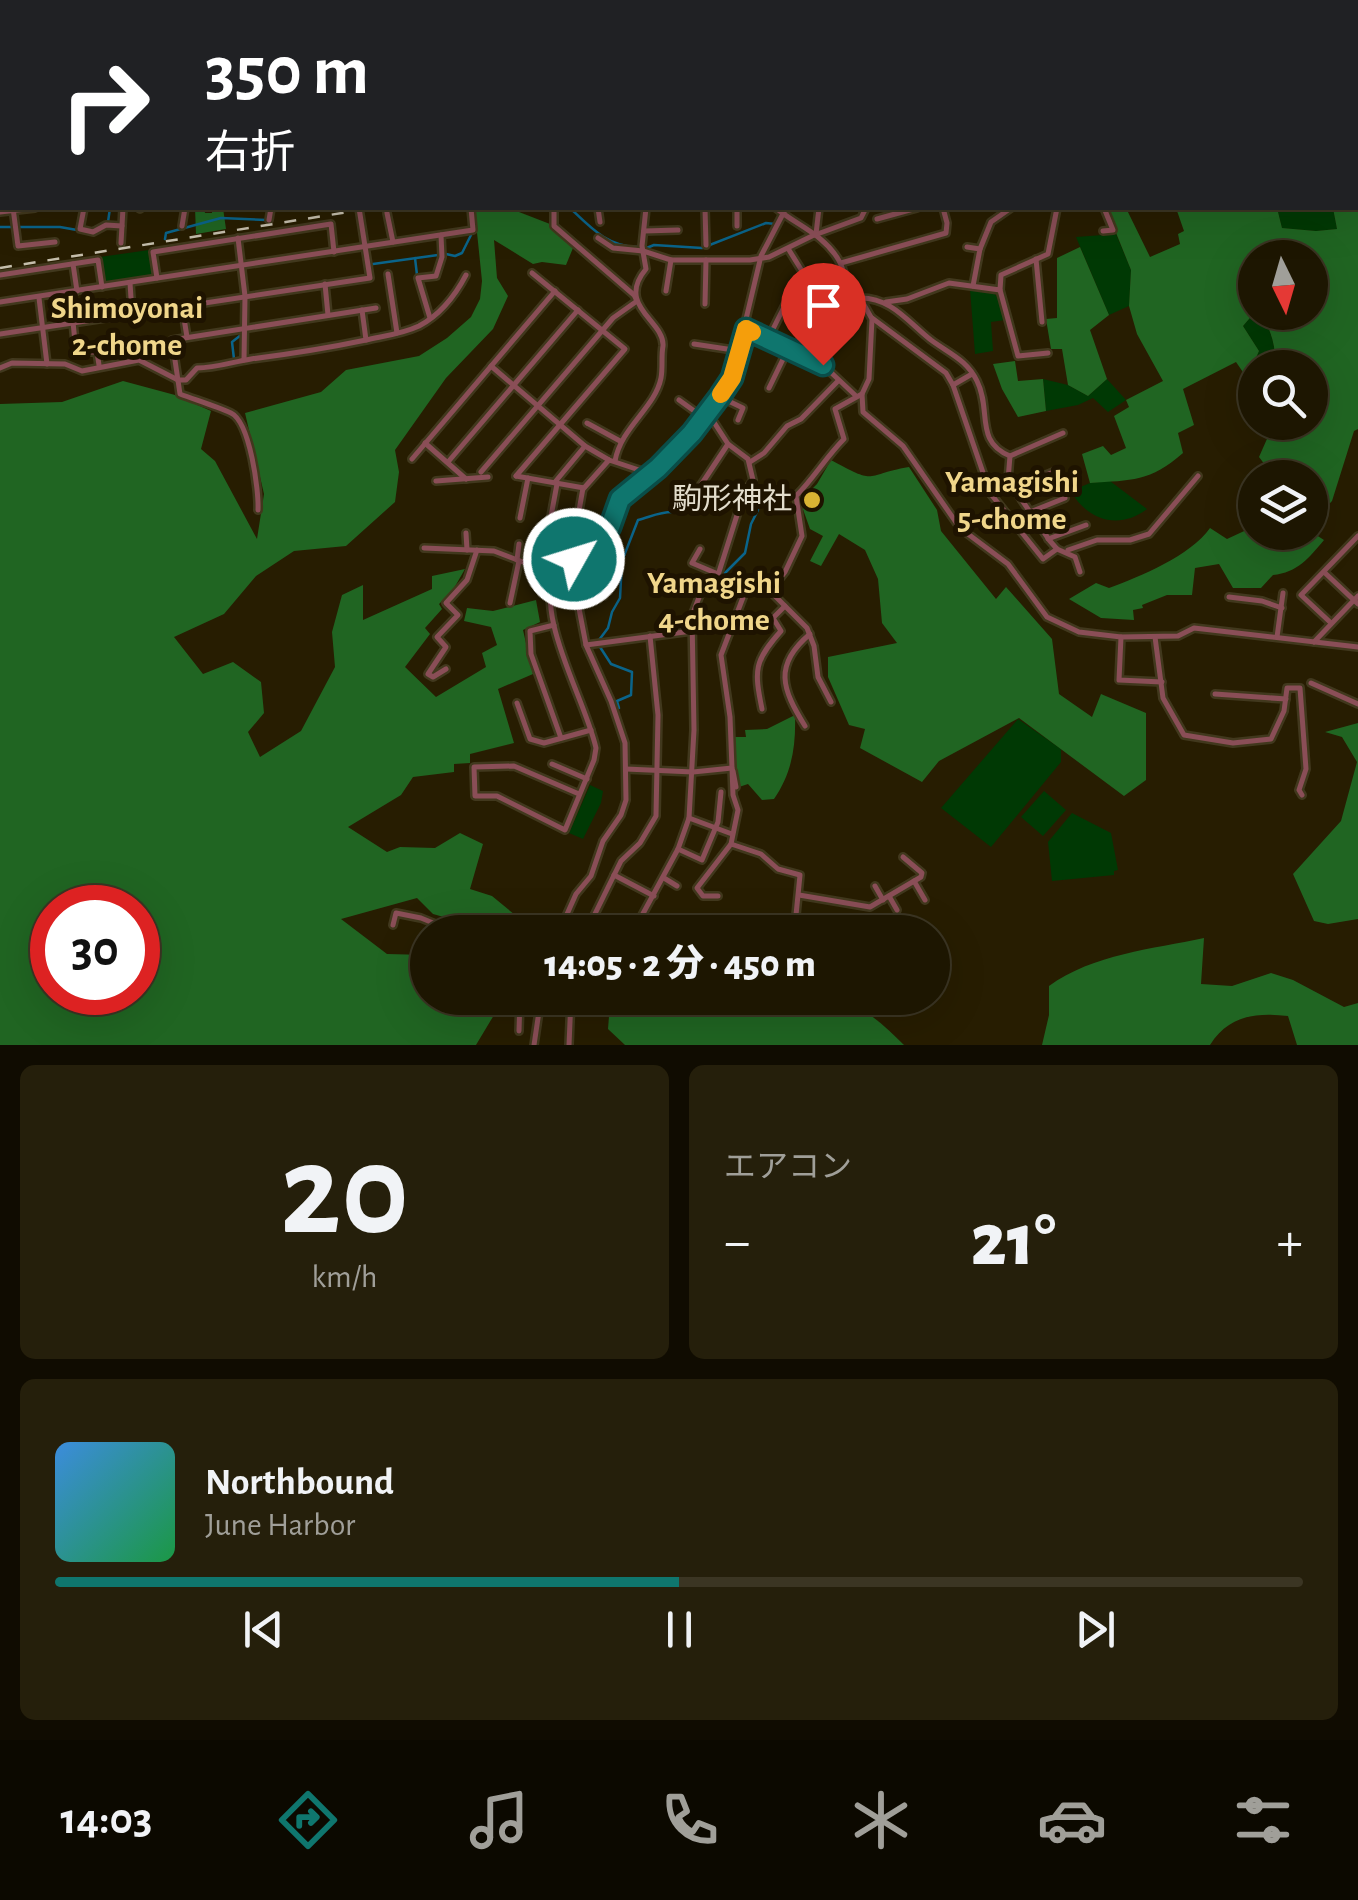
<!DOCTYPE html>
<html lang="ja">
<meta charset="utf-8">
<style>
:root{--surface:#1d1601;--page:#251f0b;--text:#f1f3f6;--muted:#a09f99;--line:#3b3523;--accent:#0f766e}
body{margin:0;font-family:"Alegreya Sans","Noto Sans JP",sans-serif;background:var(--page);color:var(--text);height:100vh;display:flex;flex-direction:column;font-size:38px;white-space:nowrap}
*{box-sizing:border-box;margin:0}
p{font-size:32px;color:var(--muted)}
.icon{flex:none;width:55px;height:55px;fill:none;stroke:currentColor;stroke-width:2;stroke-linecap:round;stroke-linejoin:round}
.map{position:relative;height:1045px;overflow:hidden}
.details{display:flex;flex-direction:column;gap:20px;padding:20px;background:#100c01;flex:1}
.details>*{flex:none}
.hud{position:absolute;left:0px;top:0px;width:1360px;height:210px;box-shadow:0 10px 40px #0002,0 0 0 2px var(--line);background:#202124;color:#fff;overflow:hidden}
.needle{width:65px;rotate:175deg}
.tools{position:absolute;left:1238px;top:240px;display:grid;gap:20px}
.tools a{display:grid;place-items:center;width:90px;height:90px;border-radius:50%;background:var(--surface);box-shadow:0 10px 40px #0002,0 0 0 2px var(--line);font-size:50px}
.speed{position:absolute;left:30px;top:885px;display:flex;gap:20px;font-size:50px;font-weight:700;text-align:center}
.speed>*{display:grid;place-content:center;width:130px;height:130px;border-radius:50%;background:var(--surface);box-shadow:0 10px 40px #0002,0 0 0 2px var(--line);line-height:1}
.speed .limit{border:15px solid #d22;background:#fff;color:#111}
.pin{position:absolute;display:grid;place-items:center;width:85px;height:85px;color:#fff;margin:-102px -42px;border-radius:50% 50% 50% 0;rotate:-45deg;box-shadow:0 0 10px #0007}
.pin .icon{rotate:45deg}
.me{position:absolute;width:110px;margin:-55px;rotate:51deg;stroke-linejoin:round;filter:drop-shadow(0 0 8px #0008)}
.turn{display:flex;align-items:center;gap:35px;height:210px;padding:0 40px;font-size:45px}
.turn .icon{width:130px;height:130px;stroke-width:2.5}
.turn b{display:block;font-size:70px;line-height:85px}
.big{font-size:75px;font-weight:800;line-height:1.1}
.details .widget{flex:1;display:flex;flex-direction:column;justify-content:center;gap:15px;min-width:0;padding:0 35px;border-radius:15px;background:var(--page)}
.details .dial{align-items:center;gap:0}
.dial b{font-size:130px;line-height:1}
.song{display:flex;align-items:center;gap:30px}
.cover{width:120px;height:120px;border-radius:15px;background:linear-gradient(135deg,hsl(210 70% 55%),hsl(140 70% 35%))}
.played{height:10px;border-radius:5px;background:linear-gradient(90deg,var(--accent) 50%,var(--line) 50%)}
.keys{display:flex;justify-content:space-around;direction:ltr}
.heat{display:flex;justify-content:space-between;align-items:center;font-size:55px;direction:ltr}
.details .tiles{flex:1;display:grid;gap:20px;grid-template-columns:1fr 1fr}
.widget:last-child{grid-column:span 2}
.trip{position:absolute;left:410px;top:915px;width:540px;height:100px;border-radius:50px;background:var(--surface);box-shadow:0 10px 40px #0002,0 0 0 2px var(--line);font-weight:800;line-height:100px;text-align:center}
.dock{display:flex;height:160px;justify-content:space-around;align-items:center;background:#0c0900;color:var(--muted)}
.dock .icon{width:70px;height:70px}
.dock .current{color:var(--accent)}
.dock b{font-size:45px;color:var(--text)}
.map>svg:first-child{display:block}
</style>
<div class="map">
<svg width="1358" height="1045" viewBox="0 0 1358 1045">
<rect width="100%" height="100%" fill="#271d01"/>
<g fill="#003904">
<path d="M1277,208h56l4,21 -21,2 -34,-3z"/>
<path d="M1116,234l15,36 -2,36 -20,9 -33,-78z"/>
<path d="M149,250l3,25 -48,8 -4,-26z"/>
<path d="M970,289l24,4 10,13 1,14 -14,2 2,29 -18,3z"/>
<path d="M1255,312c16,12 21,34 20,55l-20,1v22l-8,-12 12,-27 -16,-25z"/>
<path d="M1043,379l25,6 20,11 19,-17 19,21 -18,12 -15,-14 -15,7 -32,6z"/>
<path d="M1110,481l37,28c-27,21 -60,12 -76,-18l19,-8z"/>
<path d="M1018,719l43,30v13l-70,85 -50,-39z"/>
<path d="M590,785l13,6 -2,12 -18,36 -14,-6z"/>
<path d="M1044,791l22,19 -23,26 -22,-19z"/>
<path d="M1072,813l39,20 7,37 -4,1v4l-62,6 -4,-39z"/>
</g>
<g fill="#206522" fill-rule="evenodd">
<path d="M1196,0h162v93v-91z"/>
<path d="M1358,189v240l-4,2 -22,70 -22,23v-46l-36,-1 -15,-20 15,-34 36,-1v-54l-35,-1c1,-19 -3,-41 -18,-54l53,-1v-54h-55v54l-12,14 16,25 -12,27 -11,-16 -53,27 11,36 -16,8 5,20c-33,29 -51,27 -93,30l-8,-29 21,-8 8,9 15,-7 -12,-32 15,-9 -3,-7 37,-19 -26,-47 -8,-28 2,-36 -25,-62h20l24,49 30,-13 -2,-10 6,-3 -8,-23h7l1,3 18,-3h75l5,20 34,3 21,-2 -4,-21h25z"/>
<path d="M195,208h9l1,5h7v-5h11l3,21 -30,5z"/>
<path d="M479,208h39l1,4 31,12 23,24 -7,17 -24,-3 -9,2 -39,-24 3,38 11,18 -15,33 -47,49 -51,72 4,22 -4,30 -49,44 -52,5 -38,25 -32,38 -50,23 29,37 30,-12 28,20 3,31 -16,19 12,25 41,-26 34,-64 -3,-35 10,-37 21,-10v35l69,-31v-13l33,-7 -12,21 -14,14 3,5 -17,19 5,6 -25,33 31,30 50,-30 -4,-14 15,-8 -6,-18 -27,-6 3,-13 26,3 43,-11 4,22 -17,8 10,44 -35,15 16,54 -44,11v9l-16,1v8l-41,5 -12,18 -53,32 39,25 13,-5 35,1 25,-15 23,11 -13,45 22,7 34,28 -8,8h-21l-64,-18 -16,-16 -76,21 46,35 40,1 1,43h85l-19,17 -18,30h-476v-641l62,-2 61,-21 52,14 36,16 -10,38 14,12 42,78 7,-45 -19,-81 76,-21 25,-22 73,-14 28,-18 24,-21 9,-18 2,-18 -7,-68zM52,908h86v84h-86z"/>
<path d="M1080,247l29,68 -19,15 17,49 -19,17 -20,-11 -6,-36h-11l-5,-30 11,-1v-60z"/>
<path d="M1015,361l3,20 25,-2 3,32 -28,6 -16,-28 -9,-25z"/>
<path d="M831,460c48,26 31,15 78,7l28,43 4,21 55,68 10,-12 46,52 7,55 33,23 9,-23 45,19v67l-22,16 -105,-78 -80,43 -17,21 -62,-34 5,-19 -16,-4 -21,-48v-20l69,-14 -15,-20 -4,-44 -13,-29 -26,-16 -18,32 -11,-5 13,-25 -13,-7 -10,-28 17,-17z"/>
<path d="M1255,526v6l55,-1 14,9c-14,17 -27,33 -51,35l-12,13h-28l-14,-24 -24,4 -3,27h-25l-25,10 1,3 -10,2 1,10 -33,-2 -32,-19 27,-16 13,5c32,-12 81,-32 101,-60l17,11z"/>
<path d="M795,715c1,31 -3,58 -21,84l-12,1 -14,-16 -9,3 -7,-50h14l-1,-7 22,-1z"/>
<path d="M1358,723v196l-30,5 -14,-3 -21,-47 48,-53 16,-59 -15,-25 -17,-5z"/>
<path d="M1204,938l-3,46 31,2 39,-13 22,7 51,27 14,-4v42h-61l-9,-29c-32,-4 -60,0 -78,29h-168l7,-30v-29c44,-32 104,-37 155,-48z"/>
<path d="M630,998h203c27,4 53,29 71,47h-279l-17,-16 2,-25z"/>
</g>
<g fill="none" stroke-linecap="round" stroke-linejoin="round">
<g stroke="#0a648a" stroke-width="2.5">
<path d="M72,2v-2"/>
<path d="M570,208c21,20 38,39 68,39"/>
<path d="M272,218l2,-10"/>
<path d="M108,222l2,-14"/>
<path d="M0,227h13"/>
<path d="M18,227h42l17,3"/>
<path d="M165,239l1,-6 55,-15 45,2"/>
<path d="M644,249l10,-4 48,3 64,-25 9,1"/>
<path d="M446,254l9,2 7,-3 9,-18"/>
<path d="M415,258l2,17"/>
<path d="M373,264l65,-9"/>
<path d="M234,359l-2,-17 9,-7"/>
<path d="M583,566l38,-4"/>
<path d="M717,581l28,-28 6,-29 7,-14 -11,-17"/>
<path d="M599,640l9,-12 4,-16 8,-14 2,-37 16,-41c12,-3 21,-8 34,-8l16,-14 16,10"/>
<path d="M600,647l11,17 21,8 -1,23 -14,6 2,7"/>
</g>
<defs>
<g id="street">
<path d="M16,0v2"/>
<path d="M59,0v2"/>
<path d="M179,0v2"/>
<path d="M239,0l1,2"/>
<path d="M316,0l1,2"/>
<path d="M448,0l1,2"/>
<path d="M1125,0v2"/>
<path d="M1189,0v2"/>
<path d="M111,2l19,-2"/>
<path d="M493,2l1,-2"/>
<path d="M660,2v-2"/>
<path d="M817,2l1,-2"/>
<path d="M844,2v-2"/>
<path d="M918,2l1,-2"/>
<path d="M1021,2v-2"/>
<path d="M1087,2l8,-2"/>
<path d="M0,13l2,-1"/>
<path d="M0,147h2"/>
<path d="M13,208l5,38 37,-4"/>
<path d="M84,208l-4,21 13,3 13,-7 16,1"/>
<path d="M598,208l2,14"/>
<path d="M705,208l1,37"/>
<path d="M776,208c20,17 47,26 62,51 7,11 8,26 14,38l11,6 9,16 -3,60 -7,15 1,18 40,34 57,82 48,36 39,53 32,15 42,5 57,-1 16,-8 164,19"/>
<path d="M140,209v-1"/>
<path d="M0,212l35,-4"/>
<path d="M387,213l6,29"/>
<path d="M877,219l40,-11"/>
<path d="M269,220l2,-12"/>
<path d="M182,226l3,-18"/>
<path d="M737,226v-18"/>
<path d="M644,231l34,-1"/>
<path d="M1103,231l10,-1 -9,-22"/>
<path d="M816,234l3,-26"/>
<path d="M238,238l7,58 -1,64"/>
<path d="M598,238l15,10 30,3 28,9h79l19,-3 43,-21 49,-18 5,-10"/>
<path d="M121,243l2,-35"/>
<path d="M967,247l13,2 -7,37"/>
<path d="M980,249l11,-27 20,-14"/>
<path d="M789,250l18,29 -10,7"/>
<path d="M1036,259l6,63"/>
<path d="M841,263l105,-30 1,-10 -4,-15"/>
<path d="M73,264l4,27"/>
<path d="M388,274l9,59"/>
<path d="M0,275l98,-15 4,27"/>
<path d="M157,278l-4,-26 178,-28 3,28"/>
<path d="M130,283l2,30"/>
<path d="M325,284l3,31"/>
<path d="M1000,290l18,66 30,-3"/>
<path d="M666,291l5,-31"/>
<path d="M39,298l8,66"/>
<path d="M859,298c32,-1 49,24 72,42 19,14 36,20 46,41 15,30 -3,60 33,75l-2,24 42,61 7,8 18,8 5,15"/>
<path d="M0,302l473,-72 -2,-22"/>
<path d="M886,302l21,-3 42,-16 51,7 1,-15 47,-21 9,-46"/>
<path d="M705,304l1,-44"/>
<path d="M182,306l5,31"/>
<path d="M362,310l4,30"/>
<path d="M430,318l-12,-40 18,-2 6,-19 -1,-22"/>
<path d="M872,318l74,55 7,12 37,108 53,66 14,-10"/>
<path d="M73,322l3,30h21l2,13"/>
<path d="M746,329l77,36 32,30"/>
<path d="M0,334l370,-56 -11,-70"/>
<path d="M768,339l18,-36"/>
<path d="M694,344l46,7"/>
<path d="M794,352l25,-53 7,3"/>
<path d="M491,366l94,80 24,14 42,14"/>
<path d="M0,368l12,-5 53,1 17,7 57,-11 39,20"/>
<path d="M178,380h8l11,-12c19,0 35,-6 54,-9 39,-5 77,-11 115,-19 18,-4 36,-6 53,-14 21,-11 36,-30 47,-51"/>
<path d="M953,385l19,-11"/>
<path d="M769,388l19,-39"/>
<path d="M720,397l23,11 -5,12"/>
<path d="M679,400l25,18"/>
<path d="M587,423l33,18"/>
<path d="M425,443l41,36"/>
<path d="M1010,456l53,-23"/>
<path d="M412,459l143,-168"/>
<path d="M615,461c6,-34 40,-53 46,-83 2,-10 0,-22 2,-32 2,-25 -48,-40 -17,-77l-4,-23 4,-38"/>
<path d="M448,462l130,-152"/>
<path d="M750,462l14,-9 23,-27 14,-7 37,-38"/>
<path d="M481,472l132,-154 24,-17 -3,-6 -80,-69v-18"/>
<path d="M516,476l109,-127 -93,-76"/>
<path d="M516,476l68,12 25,-28"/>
<path d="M436,481l52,-4"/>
<path d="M555,482l30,-36"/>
<path d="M1014,488l42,-17"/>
<path d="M693,497l35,-53"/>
<path d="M258,510c1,-19 -8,-88 -27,-97 -15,-7 -35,-13 -51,-19l-8,-54 204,-32"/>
<path d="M1030,512l35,-14"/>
<path d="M520,518l8,-40"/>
<path d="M577,522l6,-34"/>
<path d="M549,527l8,-43"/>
<path d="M466,533l1,17"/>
<path d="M604,536l16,14"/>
<path d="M1048,539l38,-14"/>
<path d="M424,548l70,3 34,13 25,4"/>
<path d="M700,549l-8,14 26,11"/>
<path d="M1068,550l29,-10h33l19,-6 49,-58"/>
<path d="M517,560l2,-16"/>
<path d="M547,567l4,-26"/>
<path d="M1324,572l34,32"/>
<path d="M770,591l37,37 7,18 4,31 13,25"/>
<path d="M575,595l29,1"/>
<path d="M1229,597l33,4 20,7"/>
<path d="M510,603l9,-42"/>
<path d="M1331,623l-30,-28 57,-59"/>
<path d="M554,625l-24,6 1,23 30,84"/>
<path d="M1121,637l-2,43 43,2"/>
<path d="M1155,637l8,61 21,37 49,8 38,-4 13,-28 3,-23h13l6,81 -7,21 3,5"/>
<path d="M1277,637l6,-44"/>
<path d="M1314,642l44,-46"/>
<path d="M586,645l106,-14"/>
<path d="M446,669l-13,8 -5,-3 18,-27 -9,-10 21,-22 -12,-12 21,-23 10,-30"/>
<path d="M1311,683l47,21"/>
<path d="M1215,694l71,5"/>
<path d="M517,703l13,36 14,4 47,-13"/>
<path d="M762,709c-8,-39 -8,-48 19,-78l-8,-13 12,-12"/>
<path d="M805,726c-23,-37 -32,-61 5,-92"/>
<path d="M552,764l35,15"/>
<path d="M626,769l67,3 39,-4 -2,-51 -9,-62 26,-68 8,-4 15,8 15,-19 17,-36 -6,-40c18,-18 30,-39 48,-57l-9,-30 27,-15"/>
<path d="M733,771l3,16"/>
<path d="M579,794l-65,-28 -40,1 1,29h22l68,34 29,-70 2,-12c-12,-53 -63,-131 -40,-184l13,-6 11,5"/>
<path d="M689,818l43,16"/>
<path d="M731,844l30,10 17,15 22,6 -5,50"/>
<path d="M678,849l24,11 16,-38 3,-30"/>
<path d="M614,875l40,21"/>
<path d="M664,878l13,8"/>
<path d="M914,881l11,19"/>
<path d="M875,886l8,14"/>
<path d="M799,895l71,12 51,-30 1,-4 -19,-16"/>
<path d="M718,896h-15l-6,-8 34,-44 7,-34 -5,-15 -1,-27"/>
<path d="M889,896l8,14"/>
<path d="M393,925l3,-12 25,5 34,14"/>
<path d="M559,932l17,-38 15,-18 12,-35 18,-26 5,-15 -1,-57 -14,-42 -25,-56 -13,-68 7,-14 30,-36 10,-28 38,-31 34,-35 40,-55 29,-122 25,-48"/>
<path d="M586,932l35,-71 19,-18 16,-27 2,-101 -8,-79"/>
<path d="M633,932l45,-83 11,-31 5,-88 -2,-114 9,-24 18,-20 25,-79 9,-13 -5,-21 -20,-15 -20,-31"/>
<path d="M571,998l15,4 24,-4"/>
<path d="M519,1031l1,-33"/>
<path d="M534,1045l7,-47"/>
<path d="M569,1045l2,-47"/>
</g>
<g id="secondary">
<path d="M278,0v2"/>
<path d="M385,2l5,-2"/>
<path d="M0,43h2"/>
<path d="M0,108h2"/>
</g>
</defs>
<use href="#street" stroke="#41381d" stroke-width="10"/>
<use href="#secondary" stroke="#41381d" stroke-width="11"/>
<use href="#street" stroke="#8a4e57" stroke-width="5"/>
<use href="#secondary" stroke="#c76777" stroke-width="6"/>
<path stroke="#c5beac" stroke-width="2.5" stroke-dasharray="12 12" stroke-linecap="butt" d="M0,268l373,-60"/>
</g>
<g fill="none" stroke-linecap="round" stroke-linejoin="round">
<defs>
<path id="route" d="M574,559l6,4 30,-36 10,-28 38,-31 34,-35 28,-37 12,-18 14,-49 77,36"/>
</defs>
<use href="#route" stroke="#0a4d48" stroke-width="25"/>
<use href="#route" stroke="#0f766e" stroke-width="18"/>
<path stroke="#f59e0b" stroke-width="18" d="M721,394l11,-16 14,-49 6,3"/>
</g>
<circle fill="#dab333" stroke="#1e1300" stroke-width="4" cx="812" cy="500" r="10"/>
<g text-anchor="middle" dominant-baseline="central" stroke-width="10" stroke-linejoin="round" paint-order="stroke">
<g font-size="30" fill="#e3ddcc" stroke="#1e1300" text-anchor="end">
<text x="792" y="500">駒形神社</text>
</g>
<g font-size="32" font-weight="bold" fill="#f0d68a" stroke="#1e1300">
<text x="127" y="308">Shimoyonai<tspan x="127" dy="37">2-chome</tspan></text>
<text x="1012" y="482">Yamagishi<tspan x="1012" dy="37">5-chome</tspan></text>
<text x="714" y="583">Yamagishi<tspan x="714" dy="37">4-chome</tspan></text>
</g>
</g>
</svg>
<div class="tools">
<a><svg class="needle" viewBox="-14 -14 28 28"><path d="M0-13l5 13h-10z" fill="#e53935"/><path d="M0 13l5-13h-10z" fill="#a09f99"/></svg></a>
<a><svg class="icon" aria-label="search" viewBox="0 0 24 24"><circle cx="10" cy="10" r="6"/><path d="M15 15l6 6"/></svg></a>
<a><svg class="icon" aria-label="layers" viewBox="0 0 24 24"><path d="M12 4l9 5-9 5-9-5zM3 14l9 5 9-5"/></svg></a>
</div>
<div class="speed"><div class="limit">30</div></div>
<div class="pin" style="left:823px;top:365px;background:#d93025"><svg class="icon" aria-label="arrive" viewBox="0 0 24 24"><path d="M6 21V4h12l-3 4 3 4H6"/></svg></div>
<svg class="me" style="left:574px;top:559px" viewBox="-20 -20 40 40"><circle r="17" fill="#0f766e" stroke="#fff" stroke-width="3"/><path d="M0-11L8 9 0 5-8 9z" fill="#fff"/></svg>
<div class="trip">14:05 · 2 分 · 450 m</div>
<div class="hud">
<div class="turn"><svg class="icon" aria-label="right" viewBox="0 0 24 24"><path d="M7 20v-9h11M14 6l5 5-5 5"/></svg><div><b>350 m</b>右折</div></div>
</div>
</div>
<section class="details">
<div class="tiles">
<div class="widget dial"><b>20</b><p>km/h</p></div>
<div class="widget"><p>エアコン</p>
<div class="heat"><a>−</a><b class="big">21°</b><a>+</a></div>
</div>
<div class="widget">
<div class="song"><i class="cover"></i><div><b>Northbound</b><p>June Harbor</p></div></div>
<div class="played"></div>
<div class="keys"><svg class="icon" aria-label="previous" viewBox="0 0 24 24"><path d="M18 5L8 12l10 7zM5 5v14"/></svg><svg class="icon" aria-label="pause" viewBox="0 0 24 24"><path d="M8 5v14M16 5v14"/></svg><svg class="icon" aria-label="next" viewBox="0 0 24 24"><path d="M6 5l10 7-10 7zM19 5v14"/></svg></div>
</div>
</div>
</section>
<nav class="dock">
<b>14:03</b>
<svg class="icon current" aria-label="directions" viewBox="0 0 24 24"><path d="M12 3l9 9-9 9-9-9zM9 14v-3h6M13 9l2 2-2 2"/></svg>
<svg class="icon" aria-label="music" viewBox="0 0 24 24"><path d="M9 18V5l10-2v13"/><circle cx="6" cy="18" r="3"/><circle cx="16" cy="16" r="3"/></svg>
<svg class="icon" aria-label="phone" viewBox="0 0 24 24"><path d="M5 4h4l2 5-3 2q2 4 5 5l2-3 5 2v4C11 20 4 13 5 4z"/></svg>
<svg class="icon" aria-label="climate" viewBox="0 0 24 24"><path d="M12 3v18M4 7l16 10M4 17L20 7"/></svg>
<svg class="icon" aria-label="car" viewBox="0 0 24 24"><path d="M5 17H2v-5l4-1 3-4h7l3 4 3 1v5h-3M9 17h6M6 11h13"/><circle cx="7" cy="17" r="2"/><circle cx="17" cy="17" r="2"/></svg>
<svg class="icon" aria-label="filters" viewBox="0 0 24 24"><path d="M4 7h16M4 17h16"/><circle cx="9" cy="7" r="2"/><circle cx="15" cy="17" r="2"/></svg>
</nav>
